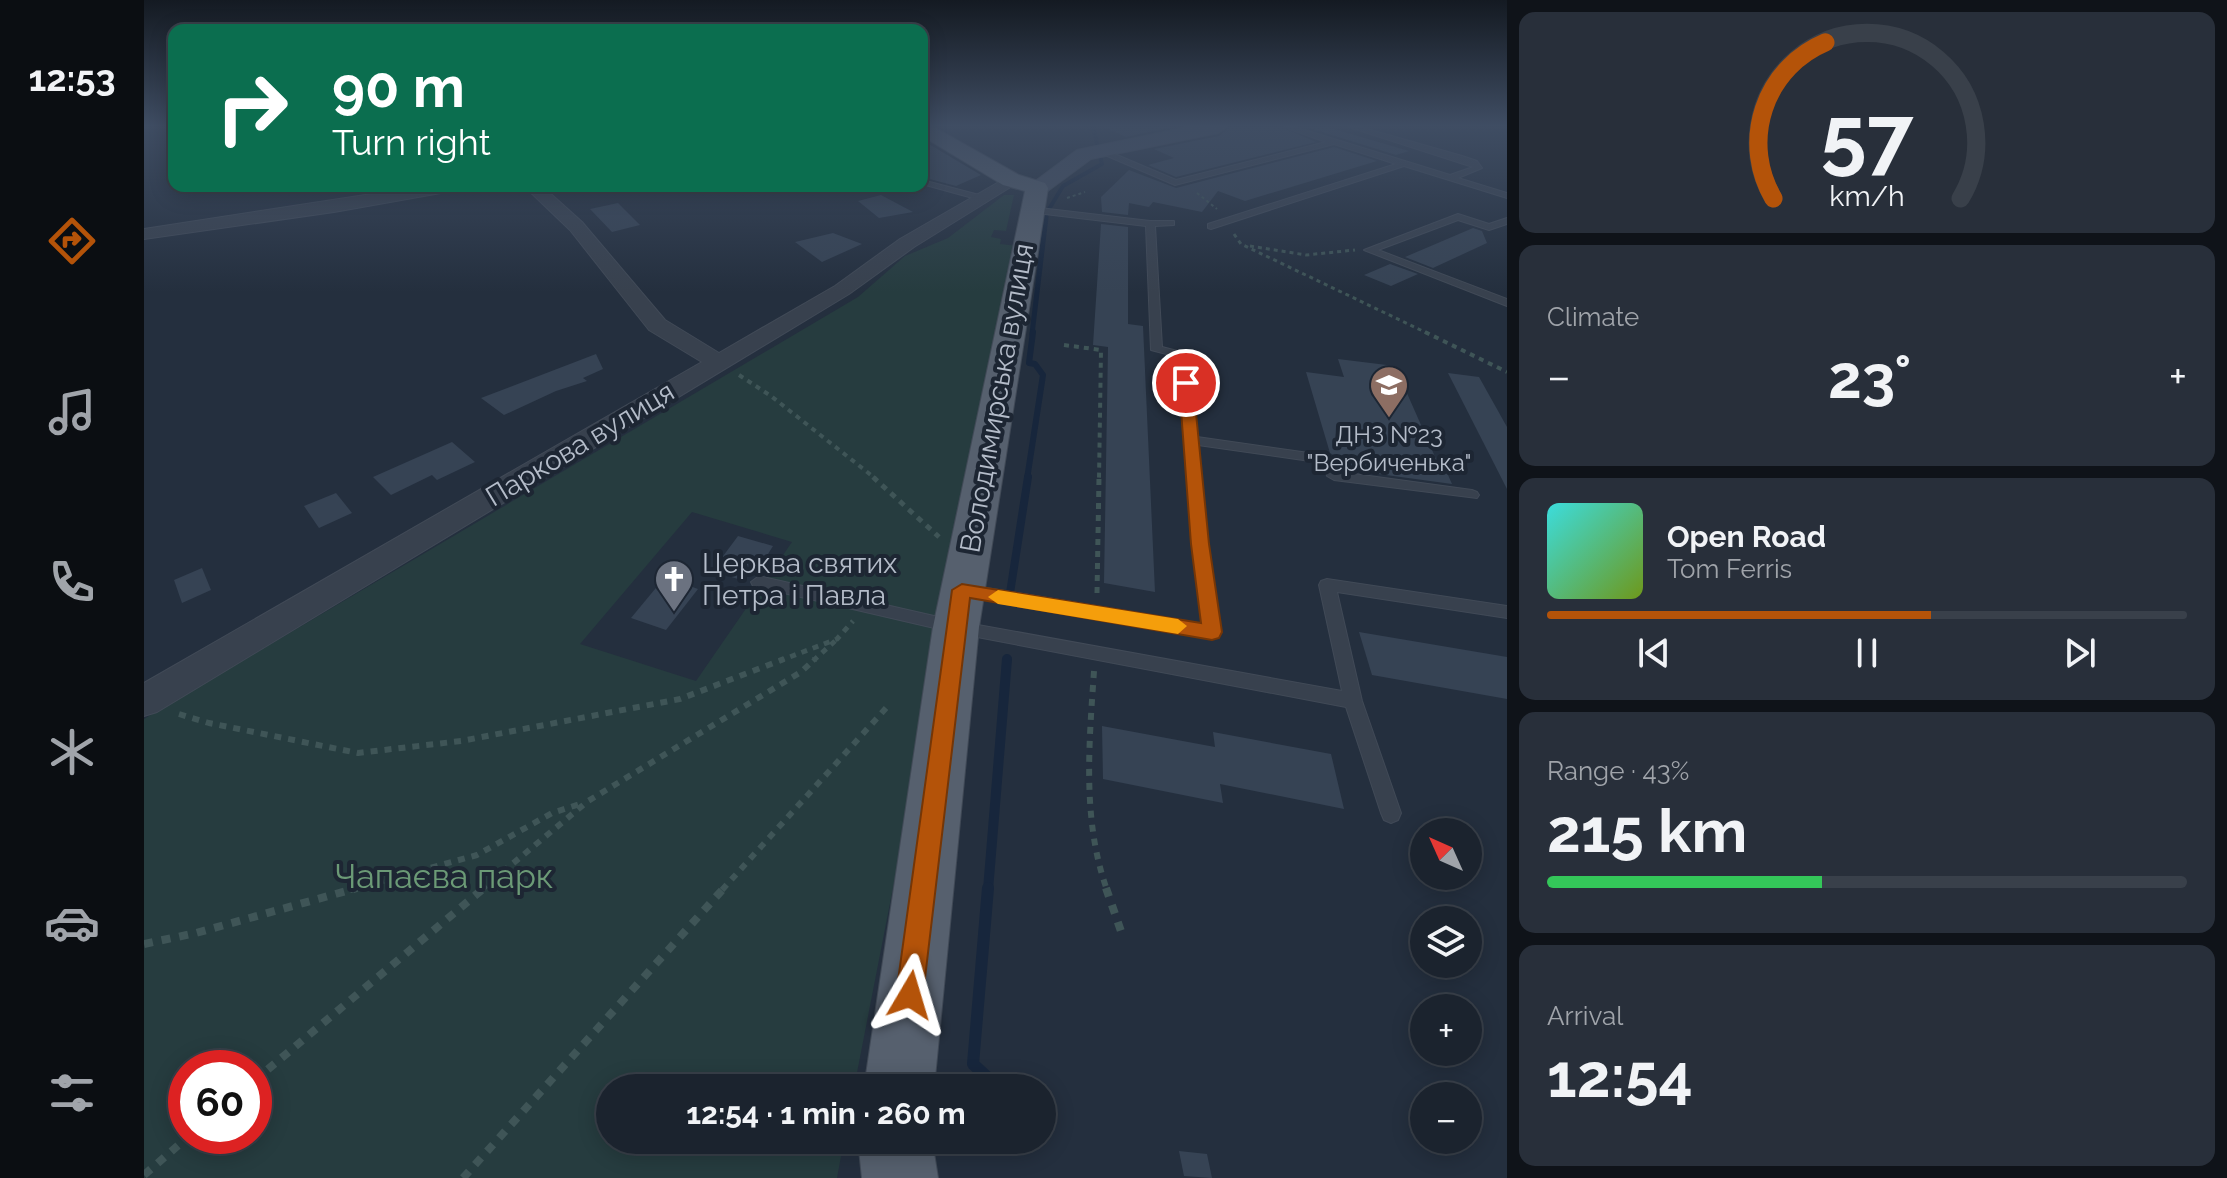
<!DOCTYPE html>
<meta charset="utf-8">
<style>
:root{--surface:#1b232e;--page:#282f3a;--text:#f1f3f6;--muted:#a0a4aa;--line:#39404a;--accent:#b45309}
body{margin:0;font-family:Raleway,sans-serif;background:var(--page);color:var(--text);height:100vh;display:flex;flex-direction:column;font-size:30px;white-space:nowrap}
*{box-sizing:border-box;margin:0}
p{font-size:26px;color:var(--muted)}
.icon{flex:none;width:44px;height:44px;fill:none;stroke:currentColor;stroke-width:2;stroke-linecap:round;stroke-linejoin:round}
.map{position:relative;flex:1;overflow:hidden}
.side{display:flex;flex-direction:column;gap:12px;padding:12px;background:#0f1319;width:720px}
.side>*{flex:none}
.hud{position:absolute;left:24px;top:24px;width:760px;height:168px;border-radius:16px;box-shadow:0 4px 20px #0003,0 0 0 2px var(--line);background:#0b6e4f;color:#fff;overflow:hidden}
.needle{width:52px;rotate:315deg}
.tools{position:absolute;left:1266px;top:818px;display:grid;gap:16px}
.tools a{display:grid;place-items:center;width:72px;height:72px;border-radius:50%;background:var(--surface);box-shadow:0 4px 20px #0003,0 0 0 2px var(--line);font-size:40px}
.speed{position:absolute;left:24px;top:1050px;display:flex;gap:16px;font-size:40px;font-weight:700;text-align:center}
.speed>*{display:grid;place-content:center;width:104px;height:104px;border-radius:50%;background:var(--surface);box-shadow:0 4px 20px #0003,0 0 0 2px var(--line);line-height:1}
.speed .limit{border:12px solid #d22;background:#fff;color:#111}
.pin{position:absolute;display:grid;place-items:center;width:68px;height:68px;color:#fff;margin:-34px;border:4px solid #fff;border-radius:50%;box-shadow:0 2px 8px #0007}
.me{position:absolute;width:88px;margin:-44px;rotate:7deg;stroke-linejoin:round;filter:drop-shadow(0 0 6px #0008)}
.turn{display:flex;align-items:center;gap:28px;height:168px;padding:0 32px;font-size:36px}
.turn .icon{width:104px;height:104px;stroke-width:2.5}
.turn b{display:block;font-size:56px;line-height:68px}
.big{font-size:60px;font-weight:700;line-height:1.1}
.side .widget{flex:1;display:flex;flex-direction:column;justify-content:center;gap:12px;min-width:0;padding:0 28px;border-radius:16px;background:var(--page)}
.side .dial{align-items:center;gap:0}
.dial svg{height:208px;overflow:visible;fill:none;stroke:var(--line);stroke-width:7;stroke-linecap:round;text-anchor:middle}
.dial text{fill:var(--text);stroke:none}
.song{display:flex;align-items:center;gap:24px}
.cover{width:96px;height:96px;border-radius:12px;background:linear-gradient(135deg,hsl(180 70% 55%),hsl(80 70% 35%))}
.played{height:8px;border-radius:4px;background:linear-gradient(90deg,var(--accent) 60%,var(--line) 60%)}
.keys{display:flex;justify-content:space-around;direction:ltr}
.heat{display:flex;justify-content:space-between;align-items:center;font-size:44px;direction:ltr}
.charge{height:12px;border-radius:6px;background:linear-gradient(90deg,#34c759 43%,var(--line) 0)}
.trip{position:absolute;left:452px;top:1074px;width:460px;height:80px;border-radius:40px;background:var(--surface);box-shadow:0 4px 20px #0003,0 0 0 2px var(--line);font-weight:700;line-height:80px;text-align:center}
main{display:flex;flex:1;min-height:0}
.tabs{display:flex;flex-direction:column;width:144px;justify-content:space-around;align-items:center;background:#0b0e12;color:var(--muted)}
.tabs .icon{width:56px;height:56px}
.tabs .active{color:var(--accent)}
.tabs b{font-size:36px;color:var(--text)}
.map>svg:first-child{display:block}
</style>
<main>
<nav class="tabs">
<b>12:53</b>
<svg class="icon active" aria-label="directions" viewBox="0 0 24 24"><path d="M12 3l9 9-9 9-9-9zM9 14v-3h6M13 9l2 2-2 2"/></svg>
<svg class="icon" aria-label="music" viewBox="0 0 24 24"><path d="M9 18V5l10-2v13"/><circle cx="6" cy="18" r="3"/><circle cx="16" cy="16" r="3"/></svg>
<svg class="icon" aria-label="phone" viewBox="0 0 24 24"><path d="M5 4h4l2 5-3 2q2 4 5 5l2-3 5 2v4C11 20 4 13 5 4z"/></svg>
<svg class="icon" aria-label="climate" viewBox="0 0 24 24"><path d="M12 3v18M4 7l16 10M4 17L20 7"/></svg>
<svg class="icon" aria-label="car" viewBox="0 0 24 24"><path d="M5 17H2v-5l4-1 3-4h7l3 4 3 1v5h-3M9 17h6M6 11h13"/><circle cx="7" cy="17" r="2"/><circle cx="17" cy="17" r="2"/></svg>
<svg class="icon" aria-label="filters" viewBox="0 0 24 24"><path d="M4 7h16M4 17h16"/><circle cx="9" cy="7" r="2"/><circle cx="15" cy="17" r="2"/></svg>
</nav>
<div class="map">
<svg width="1363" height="1178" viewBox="0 0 1363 1178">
<rect width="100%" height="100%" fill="#242f3e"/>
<path fill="#263c3f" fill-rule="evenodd" d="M860,195h10l-8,36 -12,-1 -3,7 10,2 -1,5 18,2 -164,842h-244v52h234l-7,38h-693v-459l714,-422 47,-41 43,-18zM548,512l100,30 -96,139 -116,-37zM42,1068h68v68h-68z"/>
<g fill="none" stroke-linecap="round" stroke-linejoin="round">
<g stroke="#17263c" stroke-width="4">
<path d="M905,209l14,-23 39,-22 -9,-37"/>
<path d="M902,219v-3"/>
</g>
<path stroke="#17263c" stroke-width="5" d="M888,334l14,-117"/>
<path stroke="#17263c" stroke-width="6" d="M883,479l16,-104 -8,-11 -6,-1 4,-31"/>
<path stroke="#17263c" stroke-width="8" d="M866,593l18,-116"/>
<path stroke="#17263c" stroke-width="10" d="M844,890l19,-231"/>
<path stroke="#17263c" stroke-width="12" d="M844,888l-15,176 26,24"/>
</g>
<g fill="#364354">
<path d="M960,127h68l-46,10z"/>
<path d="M1086,127h51l35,15 -140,35 -28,-12 26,-7 -20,-9 65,-13z"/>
<path d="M1162,127h21l82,24 -13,4z"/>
<path d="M778,140l59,35 -25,11 -34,-9z"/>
<path d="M1190,147l43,14 -132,40 -27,-10 -16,21 -49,-10 -4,5 -20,-4 -1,12 -26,-3 -1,-15 28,-27 47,18z"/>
<path d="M737,195l32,17 -34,6 -21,-17z"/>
<path d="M474,203l22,22 -28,7 -22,-23z"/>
<path d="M957,224l27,3v97l15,2 12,266 -51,-9 4,-236 -15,-2z"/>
<path d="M1329,228l9,3 5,12 -54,25 -28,-11z"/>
<path d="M689,233l29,11 -40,18 -27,-20z"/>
<path d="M1246,264l28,10 -27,12 -27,-11z"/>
<path d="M452,354l7,15 -20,9 4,3 -31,10 -52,24 -23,-17z"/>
<path d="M1194,359l57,7 41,93h5l11,25 -110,-15 -2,-10 -10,-6 -24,-81 38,5z"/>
<path d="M1304,373l31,4 28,50v62z"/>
<path d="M308,442l23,20 -38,18 -5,-5 -41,20 -18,-18z"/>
<path d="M192,493l16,20 -33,15 -15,-22z"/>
<path d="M594,536l35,10 -13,21 -11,-4 -11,16 -26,-8z"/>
<path d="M58,568l9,22 -29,13 -8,-23z"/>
<path d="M521,577l33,12 -32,41 -35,-12z"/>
<path d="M1215,632l148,25v42l-135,-24z"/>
<path d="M958,726l113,21 -2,-15 118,22 13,55 -124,-25 3,19 -120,-24z"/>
<path d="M1035,1151l28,3 5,24 -28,-2z"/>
</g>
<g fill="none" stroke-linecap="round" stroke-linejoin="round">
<defs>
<g id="lane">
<path d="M1140,127h11l155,48 23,-8 -124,-40h11l102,29 15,5 5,7 -24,10 49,15v5l-103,-32 -193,63 -3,-1v-4l188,-60 -62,-20 -159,41 -77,-33 7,-2 71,30 150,-38z"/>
<path d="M778,180l61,16 1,2 -4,2 -58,-16z"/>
<path d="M887,207l119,14h24v4l-19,1 7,121 27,7 8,83 133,19 7,4 3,12 132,18 5,2 2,3 -2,3 -143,-18 -7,-4 -3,-13 -126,-18 10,99 12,88 -2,5 -6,1 -255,-44 -2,-4 8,-6 240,40 -11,-80 -14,-187 -27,-7 -5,-124 -118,-14 -1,-2z"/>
<path d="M1314,214l31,10 18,-6v6l-18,6 -31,-10 -80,30 129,49v7l-143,-56z"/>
<path d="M615,576l197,45 386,70 -23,-106 2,-4 6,-2 180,27v12l-170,-26 25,109 39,112 -3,7 -7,3 -7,-3 -3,-7 -35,-106 -390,-74 -203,-47 -2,-4z"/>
</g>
<g id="street">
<path d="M867,175l6,2v6l-103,64 -65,47 -692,418 -13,4v-33l558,-321 -53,-32 -79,-100 -46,-44h18l40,36 83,98 54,33 116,-67 65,-47z"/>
<path d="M280,186h36l-8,5 -118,21 -190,27v-10z"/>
</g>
<path id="secondary" d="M1044,127h39l-9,6 -127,26 -46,34 -8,2 -11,-7 51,-38z"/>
<g id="primary">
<path d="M778,127h12l85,48 26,8 3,5 -69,439 -45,461h-70l69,-461 92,-436 -22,-6 -81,-49z"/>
<path d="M714,1140h74l6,38h-76z"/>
</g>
</defs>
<use href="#lane" stroke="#414a57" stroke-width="2"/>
<use href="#street" stroke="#414a57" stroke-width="2"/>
<use href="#secondary" stroke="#414a57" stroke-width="2"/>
<use href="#primary" stroke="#414a57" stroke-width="2"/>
<g stroke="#3f5557" stroke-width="2" stroke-dasharray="3 3" stroke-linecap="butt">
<path d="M1053,193l20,16"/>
<path d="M923,198l18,-6"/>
</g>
<g stroke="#3f5557" stroke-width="3" stroke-dasharray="4 4" stroke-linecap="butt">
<path d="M1090,234l7,10 188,90"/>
<path d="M1106,246l56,9 49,-5"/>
</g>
<g stroke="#3f5557" stroke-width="4" stroke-dasharray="5 5" stroke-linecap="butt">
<path d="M1281,332l82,40"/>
<path d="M920,345l37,5 -2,129"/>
<path d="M595,375l32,21 105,83"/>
</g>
<g stroke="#3f5557" stroke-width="5" stroke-dasharray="6 6" stroke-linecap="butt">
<path d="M729,477l66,60"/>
<path d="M953,593l2,-116"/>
<path d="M635,661l58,-22 16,-18"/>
<path d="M669,661l22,-20"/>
</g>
<g stroke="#3f5557" stroke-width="6" stroke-dasharray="7 7" stroke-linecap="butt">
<path d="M950,671c-5,74 -12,149 13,219"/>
<path d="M35,714l30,9 149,30 103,-12 219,-42 104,-40"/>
<path d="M206,890l127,-35 75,-42 31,-10"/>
<path d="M337,890l107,-89 213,-129 14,-13"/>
<path d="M578,890l165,-183"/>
</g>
<g stroke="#3f5557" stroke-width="8" stroke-dasharray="9 9" stroke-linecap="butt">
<path d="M962,888l17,49"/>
<path d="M0,944l52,-11 161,-45"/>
<path d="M110,1081l230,-193"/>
<path d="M0,1175l45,-39"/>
<path d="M319,1178l261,-290"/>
</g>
<use href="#lane" fill="#38414e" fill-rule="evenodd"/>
<use href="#street" fill="#38414e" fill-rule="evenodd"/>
<use href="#secondary" fill="#465061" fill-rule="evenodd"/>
<use href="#primary" fill="#56606e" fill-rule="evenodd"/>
</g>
<linearGradient id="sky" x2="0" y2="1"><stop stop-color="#141a22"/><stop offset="0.43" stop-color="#3f4d63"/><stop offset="1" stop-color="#3f4d63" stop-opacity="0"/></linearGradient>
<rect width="1363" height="292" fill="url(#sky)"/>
<path fill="#b45309" stroke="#753606" stroke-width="2" d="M1042,379l7,4 16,161 13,88 -3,6 -7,2 -242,-42 -47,397 -4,10 -9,4 -10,-4 -4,-10 56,-405 10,-6 239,39 -10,-79 -12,-161z"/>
<path fill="#f59e0b" d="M854,590l180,29 9,7 -9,8 -180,-30 -10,-7z"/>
<defs>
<symbol id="school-pin" viewBox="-11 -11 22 30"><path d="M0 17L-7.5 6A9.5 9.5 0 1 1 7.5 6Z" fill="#8d6e63" stroke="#1d2633"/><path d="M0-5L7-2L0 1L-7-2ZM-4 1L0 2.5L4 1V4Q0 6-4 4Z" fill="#fff"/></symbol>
<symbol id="church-pin" viewBox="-11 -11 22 30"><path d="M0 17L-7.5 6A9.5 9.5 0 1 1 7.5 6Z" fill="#6b7280" stroke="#1d2633"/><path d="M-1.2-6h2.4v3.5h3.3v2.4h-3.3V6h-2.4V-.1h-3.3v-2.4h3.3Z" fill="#fff"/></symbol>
</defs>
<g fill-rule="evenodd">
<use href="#school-pin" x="1223" y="363" width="44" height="60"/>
<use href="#church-pin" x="508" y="557" width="44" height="60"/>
</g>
<g text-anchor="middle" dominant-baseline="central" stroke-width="8" stroke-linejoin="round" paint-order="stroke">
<g font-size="24" fill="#b4bcc9" stroke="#1d2633">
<text x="1245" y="434">ДНЗ №23<tspan x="1245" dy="28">"Вербиченька"</tspan></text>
</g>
<g font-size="28" fill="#b4bcc9" stroke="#1d2633">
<text transform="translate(853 398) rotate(-80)">Володимирська вулиця</text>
<text transform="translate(436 444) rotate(-31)">Паркова вулиця</text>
</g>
<g font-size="28" fill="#b4bcc9" stroke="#1d2633" text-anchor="start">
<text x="558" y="563">Церква святих<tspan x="558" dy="32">Петра і Павла</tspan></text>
</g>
<g font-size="34" fill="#6b9a76" stroke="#1d2633">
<text x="300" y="876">Чапаєва парк</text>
</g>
</g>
</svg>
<div class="tools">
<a><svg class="needle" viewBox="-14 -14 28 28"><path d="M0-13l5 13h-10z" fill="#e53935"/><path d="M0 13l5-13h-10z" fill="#a0a4aa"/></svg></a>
<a><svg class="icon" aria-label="layers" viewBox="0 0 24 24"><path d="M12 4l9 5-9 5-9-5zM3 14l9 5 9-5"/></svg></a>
<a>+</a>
<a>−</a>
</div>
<div class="speed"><div class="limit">60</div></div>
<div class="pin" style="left:1042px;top:383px;background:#d93025"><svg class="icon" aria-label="arrive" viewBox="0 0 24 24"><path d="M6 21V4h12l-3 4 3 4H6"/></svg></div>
<svg class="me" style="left:766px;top:995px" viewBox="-20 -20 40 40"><path d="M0-17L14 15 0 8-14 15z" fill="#b45309" stroke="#fff" stroke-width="4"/></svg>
<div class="trip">12:54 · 1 min · 260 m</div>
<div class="hud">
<div class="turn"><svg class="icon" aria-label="right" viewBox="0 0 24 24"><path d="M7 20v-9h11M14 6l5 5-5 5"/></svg><div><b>90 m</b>Turn right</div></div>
</div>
</div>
<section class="side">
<div class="widget dial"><svg viewBox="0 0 100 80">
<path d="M14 69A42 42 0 1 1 86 69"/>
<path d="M14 69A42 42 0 0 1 34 9" stroke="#b45309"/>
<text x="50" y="56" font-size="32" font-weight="700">57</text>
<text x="50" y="72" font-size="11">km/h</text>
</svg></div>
<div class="widget"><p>Climate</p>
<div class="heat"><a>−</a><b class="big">23°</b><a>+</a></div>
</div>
<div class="widget">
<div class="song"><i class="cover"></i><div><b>Open Road</b><p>Tom Ferris</p></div></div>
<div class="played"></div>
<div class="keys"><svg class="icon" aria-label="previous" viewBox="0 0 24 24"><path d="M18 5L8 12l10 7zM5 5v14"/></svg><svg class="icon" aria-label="pause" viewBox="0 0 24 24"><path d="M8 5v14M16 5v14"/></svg><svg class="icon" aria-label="next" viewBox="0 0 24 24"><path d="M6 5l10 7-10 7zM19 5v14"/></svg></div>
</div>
<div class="widget"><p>Range · 43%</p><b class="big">215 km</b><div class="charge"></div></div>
<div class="widget"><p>Arrival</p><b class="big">12:54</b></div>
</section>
</main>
